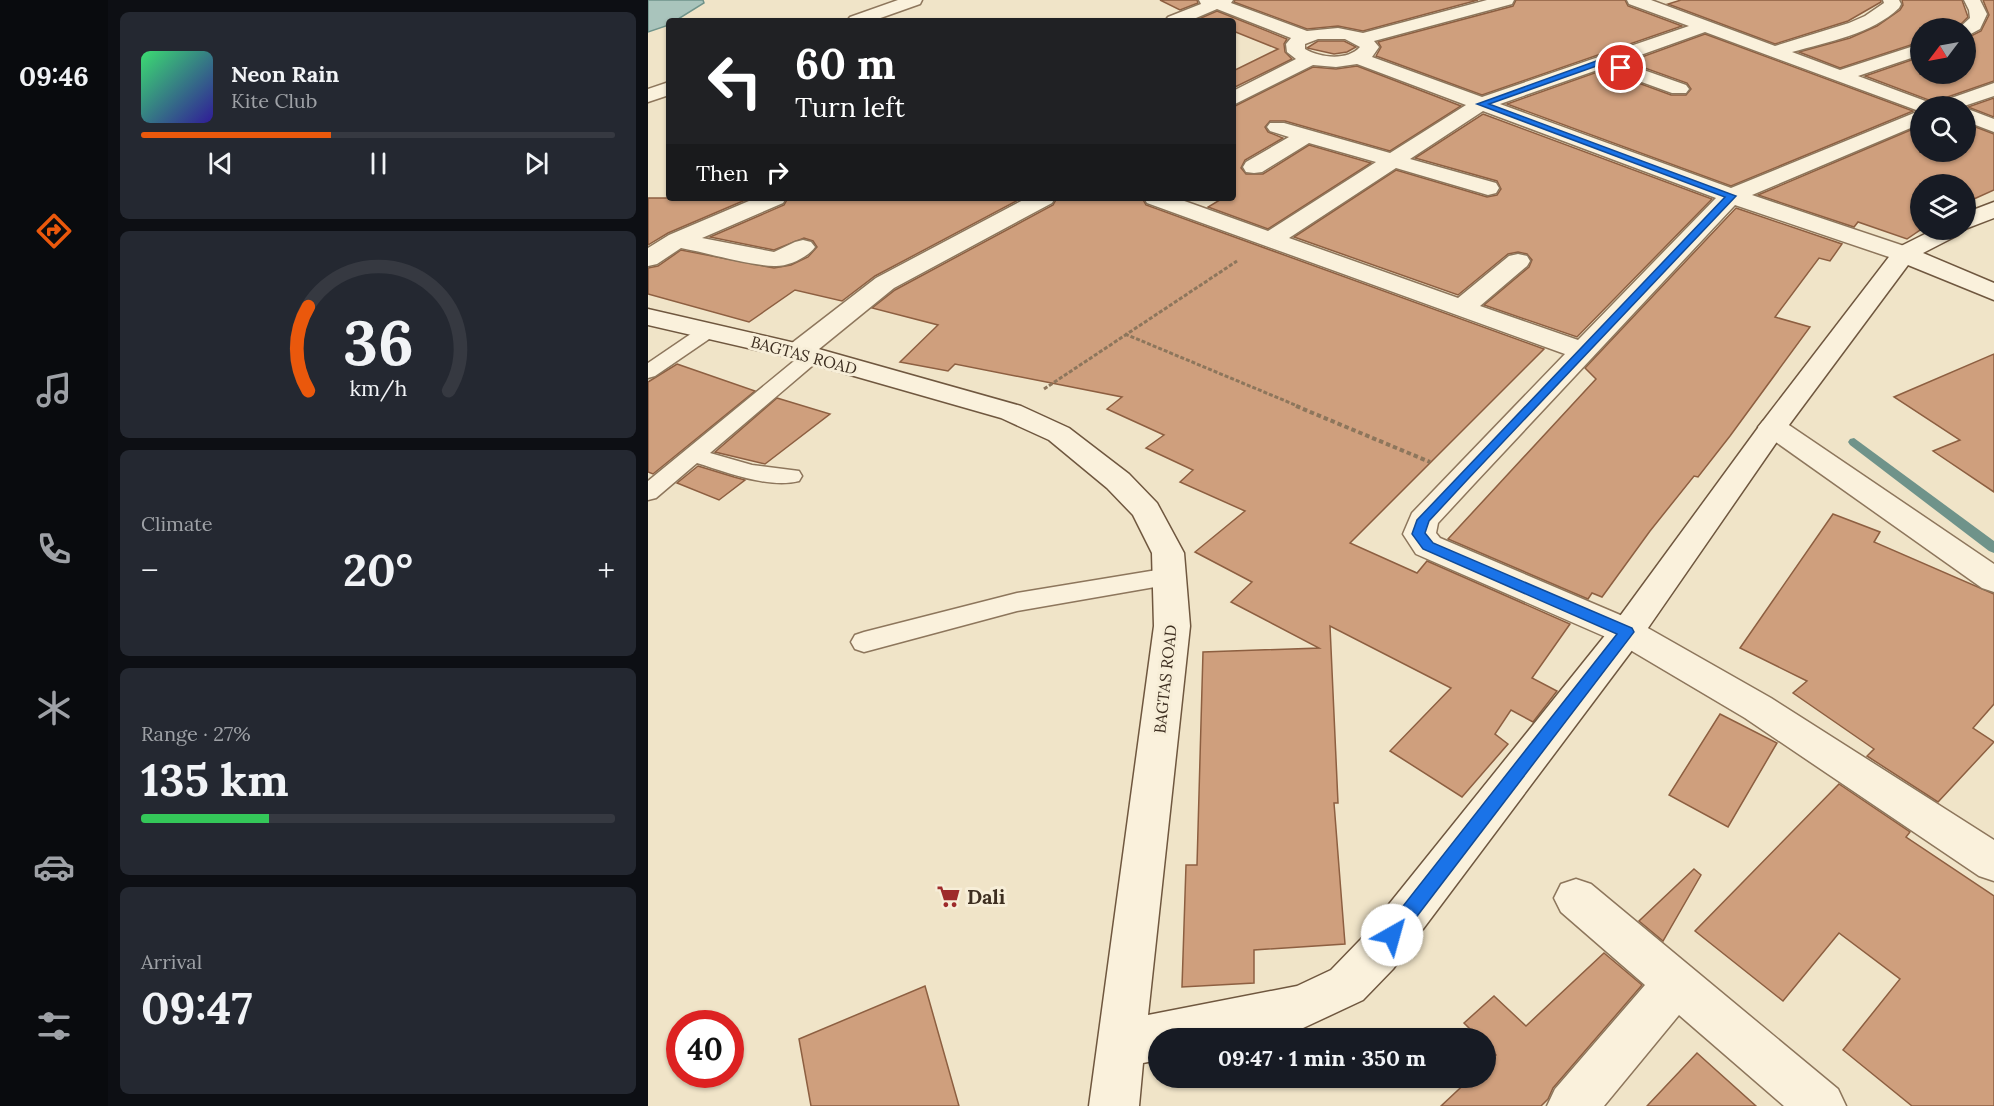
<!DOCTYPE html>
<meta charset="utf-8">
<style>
:root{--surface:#171b24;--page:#242831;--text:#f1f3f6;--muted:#9ea1a6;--line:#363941;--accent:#ea580c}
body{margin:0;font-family:Lora,serif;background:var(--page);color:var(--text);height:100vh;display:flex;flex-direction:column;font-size:22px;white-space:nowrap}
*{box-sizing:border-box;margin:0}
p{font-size:20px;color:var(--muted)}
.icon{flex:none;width:33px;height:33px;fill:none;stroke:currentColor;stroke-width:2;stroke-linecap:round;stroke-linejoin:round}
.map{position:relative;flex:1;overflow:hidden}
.side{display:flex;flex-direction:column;gap:12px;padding:12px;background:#0d0f14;width:540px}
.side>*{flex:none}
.top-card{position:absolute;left:18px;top:18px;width:570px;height:183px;border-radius:6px;box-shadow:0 2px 4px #0004;background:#202124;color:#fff;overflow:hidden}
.needle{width:39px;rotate:238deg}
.controls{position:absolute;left:1262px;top:18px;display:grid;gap:12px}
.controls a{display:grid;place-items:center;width:66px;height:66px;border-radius:50%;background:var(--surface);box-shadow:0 2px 4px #0004;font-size:30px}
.speed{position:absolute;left:18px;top:1010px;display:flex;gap:12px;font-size:30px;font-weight:700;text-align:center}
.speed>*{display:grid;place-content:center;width:78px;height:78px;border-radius:50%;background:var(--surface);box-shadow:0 2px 4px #0004;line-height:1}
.speed .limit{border:9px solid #d22;background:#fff;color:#111}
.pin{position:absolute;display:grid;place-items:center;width:51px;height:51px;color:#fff;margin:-26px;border:3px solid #fff;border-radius:50%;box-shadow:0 2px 6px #0007}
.me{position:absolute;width:66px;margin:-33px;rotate:38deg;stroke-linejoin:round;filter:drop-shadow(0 0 4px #0008)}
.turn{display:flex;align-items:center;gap:21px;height:126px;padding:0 30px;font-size:27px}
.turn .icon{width:78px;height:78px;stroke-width:2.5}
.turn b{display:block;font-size:42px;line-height:51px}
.then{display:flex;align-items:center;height:57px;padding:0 30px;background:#0003;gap:12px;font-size:22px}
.big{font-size:45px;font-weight:800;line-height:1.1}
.side .widget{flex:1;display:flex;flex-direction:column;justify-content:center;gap:9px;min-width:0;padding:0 21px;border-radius:9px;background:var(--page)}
.side .dial{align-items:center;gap:0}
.dial svg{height:156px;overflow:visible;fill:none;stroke:var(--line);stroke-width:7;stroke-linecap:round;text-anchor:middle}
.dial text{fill:var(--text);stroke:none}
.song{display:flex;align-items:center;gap:18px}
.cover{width:72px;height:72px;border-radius:9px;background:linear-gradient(135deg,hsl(140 70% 55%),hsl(250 70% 35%))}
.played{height:6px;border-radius:3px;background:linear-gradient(90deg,var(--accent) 40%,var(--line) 40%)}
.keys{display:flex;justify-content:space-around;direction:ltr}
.heat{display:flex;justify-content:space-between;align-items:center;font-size:33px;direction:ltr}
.charge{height:9px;border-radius:4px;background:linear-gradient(90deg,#34c759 27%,var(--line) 0)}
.trip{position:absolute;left:500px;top:1028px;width:348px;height:60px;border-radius:30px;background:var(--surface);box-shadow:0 2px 4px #0004;font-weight:800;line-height:60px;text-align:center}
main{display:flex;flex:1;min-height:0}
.dock{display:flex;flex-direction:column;width:108px;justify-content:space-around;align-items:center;background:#090b0e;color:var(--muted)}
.dock .icon{width:42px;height:42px}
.dock .active{color:var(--accent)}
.dock b{font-size:27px;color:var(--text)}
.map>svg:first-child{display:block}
</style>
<main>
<nav class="dock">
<b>09:46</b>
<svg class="icon active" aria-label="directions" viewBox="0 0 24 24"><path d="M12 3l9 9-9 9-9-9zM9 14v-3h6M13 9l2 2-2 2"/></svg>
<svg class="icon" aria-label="music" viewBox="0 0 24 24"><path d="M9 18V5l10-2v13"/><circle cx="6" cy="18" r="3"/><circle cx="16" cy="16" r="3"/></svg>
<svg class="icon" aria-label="phone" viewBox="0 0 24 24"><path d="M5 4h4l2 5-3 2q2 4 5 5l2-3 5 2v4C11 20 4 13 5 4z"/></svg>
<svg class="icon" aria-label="climate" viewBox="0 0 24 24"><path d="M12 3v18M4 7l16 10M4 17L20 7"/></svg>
<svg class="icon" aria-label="car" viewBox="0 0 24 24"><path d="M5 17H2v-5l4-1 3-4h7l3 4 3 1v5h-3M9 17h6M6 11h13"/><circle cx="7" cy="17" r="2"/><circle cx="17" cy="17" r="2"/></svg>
<svg class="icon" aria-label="filters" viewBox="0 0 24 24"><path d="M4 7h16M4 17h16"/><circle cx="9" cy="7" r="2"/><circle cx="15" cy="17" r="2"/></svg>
</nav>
<section class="side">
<div class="widget">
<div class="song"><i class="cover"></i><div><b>Neon Rain</b><p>Kite Club</p></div></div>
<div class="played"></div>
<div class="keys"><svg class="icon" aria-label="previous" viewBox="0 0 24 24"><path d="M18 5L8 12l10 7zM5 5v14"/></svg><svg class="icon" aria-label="pause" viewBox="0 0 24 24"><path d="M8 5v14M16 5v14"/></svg><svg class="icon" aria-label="next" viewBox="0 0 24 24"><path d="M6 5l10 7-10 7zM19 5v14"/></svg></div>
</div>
<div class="widget dial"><svg viewBox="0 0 100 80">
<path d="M14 69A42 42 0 1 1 86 69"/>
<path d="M14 69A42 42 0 0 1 14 26" stroke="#ea580c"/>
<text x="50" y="56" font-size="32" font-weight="700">36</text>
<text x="50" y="72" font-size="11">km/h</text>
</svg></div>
<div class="widget"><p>Climate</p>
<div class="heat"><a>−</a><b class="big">20°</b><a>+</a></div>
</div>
<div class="widget"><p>Range · 27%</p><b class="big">135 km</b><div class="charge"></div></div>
<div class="widget"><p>Arrival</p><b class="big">09:47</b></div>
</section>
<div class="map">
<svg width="1346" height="1106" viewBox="0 0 1346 1106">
<rect width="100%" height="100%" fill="#f0e4c8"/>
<path fill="#a9c4bc" stroke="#6f938a" stroke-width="1.5" d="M0,0h55l1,3 -29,18h-6l-3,5 -18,6z"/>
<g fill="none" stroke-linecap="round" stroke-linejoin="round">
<path fill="#6f938a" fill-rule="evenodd" d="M1206,438l140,103v12l-5,-2 -139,-106 -2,-3 2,-3z"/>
</g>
<g fill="#cf9f7d" stroke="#8d5f41" stroke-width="1.5">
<path d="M512,0h37l1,3 -18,7z"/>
<path d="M587,0h243l-115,31 -25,-5 -31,3 -73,-27z"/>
<path d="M868,0h109l3,6 54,20 -200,69 -106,-39 5,-9 -3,-5 135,-36z"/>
<path d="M1033,0h200v2l-33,19 -73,23 -107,-40z"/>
<path d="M1254,0h60l6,17 -11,11h-37v14l-80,26 -41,-16 51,-14 27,-12 23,-16 3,-5z"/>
<path d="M1335,0h11v81l-55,19 -6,6 -4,-6 -64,-24 55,-19v17h45v-35l16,-8 8,-16z"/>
<path d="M569,11l70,28 -3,5 1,8 7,7 -59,29v-17l45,-22 -45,-18v-10h-25l-7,-3z"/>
<path d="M1057,34l208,77 -182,75 -224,-82 96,-34 68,25h15l5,-6 -4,-6 -59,-21z"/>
<path d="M670,41h26l12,6 -9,5 -13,2 -27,-6z"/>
<path d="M709,66l104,40 -71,45 -105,-30h-15l-5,6 3,5 15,6 -38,22 -4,8 5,6h17l46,-29 62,18 -103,66 -60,-22 15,-9h10v-91l80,-40 23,2z"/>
<path d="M1346,98v19l-26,-10z"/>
<path d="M835,114l229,85 -135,138 -93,-32 45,-38 3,-7 -5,-6 -9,-2 -10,2 -50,41 -164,-58 102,-67 91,27 10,-2 4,-6 -4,-8 -82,-23z"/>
<path d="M1317,123l29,11v56l-29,13v-19h-45v46l-13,9 -49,-17 -4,5 -96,-32 162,-69v26h45z"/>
<path d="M0,198h102l-82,35 -20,12z"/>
<path d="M140,198h234l-147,78 -33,25 -47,-11 -46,32 -101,-28v-26l10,-2 23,-16 93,18 17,-3 17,-8 9,-10 -4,-6 -9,-3 -30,12 -64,-13 74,-32z"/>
<path d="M409,198h85l4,7 398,144 -194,194 67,30 10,-12 143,63 -38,54 25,13 -24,31 -22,-12 -16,24 13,10 -46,53 -72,-46 61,-63 -121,-62 8,177h-4l11,141 -91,6v33l-72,4 4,-122h11l6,-213 116,-4 -88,-46 21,-20 -57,-30 50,-41 -65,-29 13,-12 -47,-22 18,-13 -57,-26 15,-12 -167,-33 -7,7 -48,-9 38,-37 -66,-17 23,-18 158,-85z"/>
<path d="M1088,208l106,36 -12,17 -11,-3 -44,59 35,10 -80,109 -32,41 -4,-1 -44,55 -48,66 -10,-4 -4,6 -140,-60 148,-160 -11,-11z"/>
<path d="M1346,354v138l-61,-41 27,-11 -66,-43z"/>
<path d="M29,364l78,27 -102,83 -5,-2v-90z"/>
<path d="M129,398l53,16 -65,50 -50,-12z"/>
<path d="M50,466l36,11 11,3 -26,20 -42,-17z"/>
<path d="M1185,514l47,18 -6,10 120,52v110l-21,24 21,14 -56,60 -71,-46 7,-7 -81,-56 14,-12 -67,-33z"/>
<path d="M1072,714l57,29 -49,84 -59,-32z"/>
<path d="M1191,784l71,48 -4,5 88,59v210h-82l-69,-56 57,-71 -61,-46 -56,68 -88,-70z"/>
<path d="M1046,869l7,6 -38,66 -24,-20z"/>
<path d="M956,953l38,32 -89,103 -5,11 -7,7h-100l31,-29h13v-12l11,-10 -11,-11v-6h-6l-15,-15 30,-27 32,30z"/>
<path d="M277,986l34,120h-148l-12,-67z"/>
<path d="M1049,1053l59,53h-109z"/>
</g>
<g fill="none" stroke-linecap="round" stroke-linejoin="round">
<defs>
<g id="lane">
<path d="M60,325l7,2 3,4 -3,4 -60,41 -7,2v-15l53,-36z"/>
<path d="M164,350l7,2 3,4 -3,4 -109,93 42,12 47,6 3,5 -3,5c-30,8 -73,-9 -102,-18l-41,35 -8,2v-19l157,-129z"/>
<path d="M521,568l9,3 3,6 -3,6 -161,28 -153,41 -9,-3 -4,-7 4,-7 9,-3 153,-39z"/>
</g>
<g id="street">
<path d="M250,0h24l-2,4 -48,17h-25l3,-4z"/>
<path d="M551,0h34l-2,3 76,28 31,-3 25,5 124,-33h27l-2,4 -138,37 5,6 -7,10 110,40 207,-71 -60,-22 -2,-4h24l124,46 74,-23 16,-7 19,-13 -1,-3h16l2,4 -2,4c-27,26 -71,34 -107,44l48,18 80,-26v11l-62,21 70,26 3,4h-11v18l-168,71 161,54 3,5 -3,5 -9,2 -9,-2 -160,-54 -260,278 -37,40 -2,10 4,5 199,85 132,75 223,142v41l-15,-5 -234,-158 -130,-77 -199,-87 -13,-20 9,-21 153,-159 -418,-151 -3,-5h32l92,33 108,-69 -67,-19 -47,29 -8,1 -8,-1 -3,-5 3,-5 43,-25 -19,-6 -3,-4 3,-4h14l106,30 76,-48 -109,-41 -21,3 -23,-2 -80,40v-14l63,-32 -9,-7 -1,-8 5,-6 -74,-29 -28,12h-24l3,-4 33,-13zM1057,32l214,79 -188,77 -231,-84 103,-36 69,25h14l3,-4 -3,-4 -65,-23zM670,39h27l15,8c-13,14 -39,11 -55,2v-5zM835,111l233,87 -138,142 -98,-34 47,-40 3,-5 -3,-5 -9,-2 -9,2 -51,42 -169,-60 107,-70 92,27 8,-2 3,-5 -3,-5 -86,-24z"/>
<path d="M1316,0h16l7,14 -7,15 -15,8v-9h-6l11,-10 -1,-8z"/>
<path d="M21,82v13l-21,7v-13z"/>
<path d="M1346,83v13l-30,10h-27l3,-4z"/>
<path d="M1317,108l29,11v13l-29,-11z"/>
<path d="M108,198h30l-3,5 -81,35 72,14 21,-10 8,-2 8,2 4,5c-8,11 -28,20 -41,19 -27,-1 -66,-13 -93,-18l-24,16 -9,2v-18l21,-13z"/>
<path d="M379,198h28l-3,5 -158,85 -86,70 -10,2 -10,-2 -4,-6 4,-6 88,-68z"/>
<path d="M1125,418l10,3 211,143v28l-12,-4 -219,-155 -5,-6 5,-6z"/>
<path d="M928,879l15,5 247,205 8,17h-62l-105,-91 -75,91h-57l8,-17 90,-104 -84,-73 -7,-14 7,-14z"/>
</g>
<g id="secondary">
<path d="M1346,202v16l-29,11v-16z"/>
<path d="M1285,230h29l-4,5 -35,18 71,30v17l-86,-35 -125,168 -144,208 -246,328 -30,31 -62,29 -41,9h-102v22l-15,3 -4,43h-50l65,-480 -2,-73 -19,-38 -26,-27 -58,-48 -48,-22 -210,-60 -143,-33v-16l160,37 213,60 48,22 60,46 28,29 27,50 6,73 -42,389 149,-29 34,-16 30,-31 254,-316 148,-202 132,-172z"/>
</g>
</defs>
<use href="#lane" stroke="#8d765c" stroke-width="3"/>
<use href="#street" stroke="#8d765c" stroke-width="3"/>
<use href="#secondary" stroke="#6f573f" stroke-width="3"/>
<g stroke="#8d765c" stroke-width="3" stroke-dasharray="4 2" stroke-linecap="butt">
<path d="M477,334l175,73"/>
<path d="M396,389l193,-128"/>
</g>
<path stroke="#8d765c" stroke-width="4" stroke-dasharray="4.5 3" stroke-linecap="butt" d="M648,406l134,56"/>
<use href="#lane" fill="#faf1dc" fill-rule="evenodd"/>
<use href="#street" fill="#faf1dc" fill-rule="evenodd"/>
<use href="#secondary" fill="#faf1dc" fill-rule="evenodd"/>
</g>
<path fill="#1a73e8" stroke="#114b97" stroke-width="1.5" d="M951,60l26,8 -4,2 -19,-6 -113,40 247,92 -268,283 -39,42 -4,12 8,10 199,85 2,4 -236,309 -6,2 -7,-2 -2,-6 2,-6 232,-295 -194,-85 -11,-15 5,-14 308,-323 -248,-93z"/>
<defs>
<symbol id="supermarket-bare" viewBox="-9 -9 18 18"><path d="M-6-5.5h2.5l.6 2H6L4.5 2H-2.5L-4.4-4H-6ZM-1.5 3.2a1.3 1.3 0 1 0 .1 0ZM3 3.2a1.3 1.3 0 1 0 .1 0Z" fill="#9e2a2b" stroke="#f7eed8" stroke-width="2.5" paint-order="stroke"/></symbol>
</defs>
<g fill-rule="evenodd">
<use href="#supermarket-bare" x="284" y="880" width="33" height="33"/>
</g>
<g text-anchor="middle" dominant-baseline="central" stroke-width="6" stroke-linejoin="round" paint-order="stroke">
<g font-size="16" fill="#3d2e20" stroke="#f7eed8">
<text transform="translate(156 355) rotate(15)">BAGTAS ROAD</text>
<text transform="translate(517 679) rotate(-84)">BAGTAS ROAD</text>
</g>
<g font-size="20" font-weight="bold" fill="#3d2e20" stroke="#f7eed8" text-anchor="start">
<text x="319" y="896">Dali</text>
</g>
</g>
</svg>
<div class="controls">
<a><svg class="needle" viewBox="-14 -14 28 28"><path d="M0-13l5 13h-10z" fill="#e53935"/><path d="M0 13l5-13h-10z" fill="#9ea1a6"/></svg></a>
<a><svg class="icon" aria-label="search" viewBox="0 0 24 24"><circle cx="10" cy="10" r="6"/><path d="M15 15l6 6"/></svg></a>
<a><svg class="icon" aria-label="layers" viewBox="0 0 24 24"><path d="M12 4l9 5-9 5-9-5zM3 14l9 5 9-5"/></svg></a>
</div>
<div class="speed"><div class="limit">40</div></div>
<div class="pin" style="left:973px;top:68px;background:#d93025"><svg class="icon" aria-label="arrive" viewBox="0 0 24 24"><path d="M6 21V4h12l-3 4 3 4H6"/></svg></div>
<svg class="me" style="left:744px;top:935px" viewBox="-20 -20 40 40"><circle r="19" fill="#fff"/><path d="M0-13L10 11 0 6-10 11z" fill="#1a73e8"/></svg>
<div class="trip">09:47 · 1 min · 350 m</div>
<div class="top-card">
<div class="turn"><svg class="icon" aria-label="left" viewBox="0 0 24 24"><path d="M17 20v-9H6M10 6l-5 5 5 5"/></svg><div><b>60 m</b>Turn left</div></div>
<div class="then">Then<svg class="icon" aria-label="right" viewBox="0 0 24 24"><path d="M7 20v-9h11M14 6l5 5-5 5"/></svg></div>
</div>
</div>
</main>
